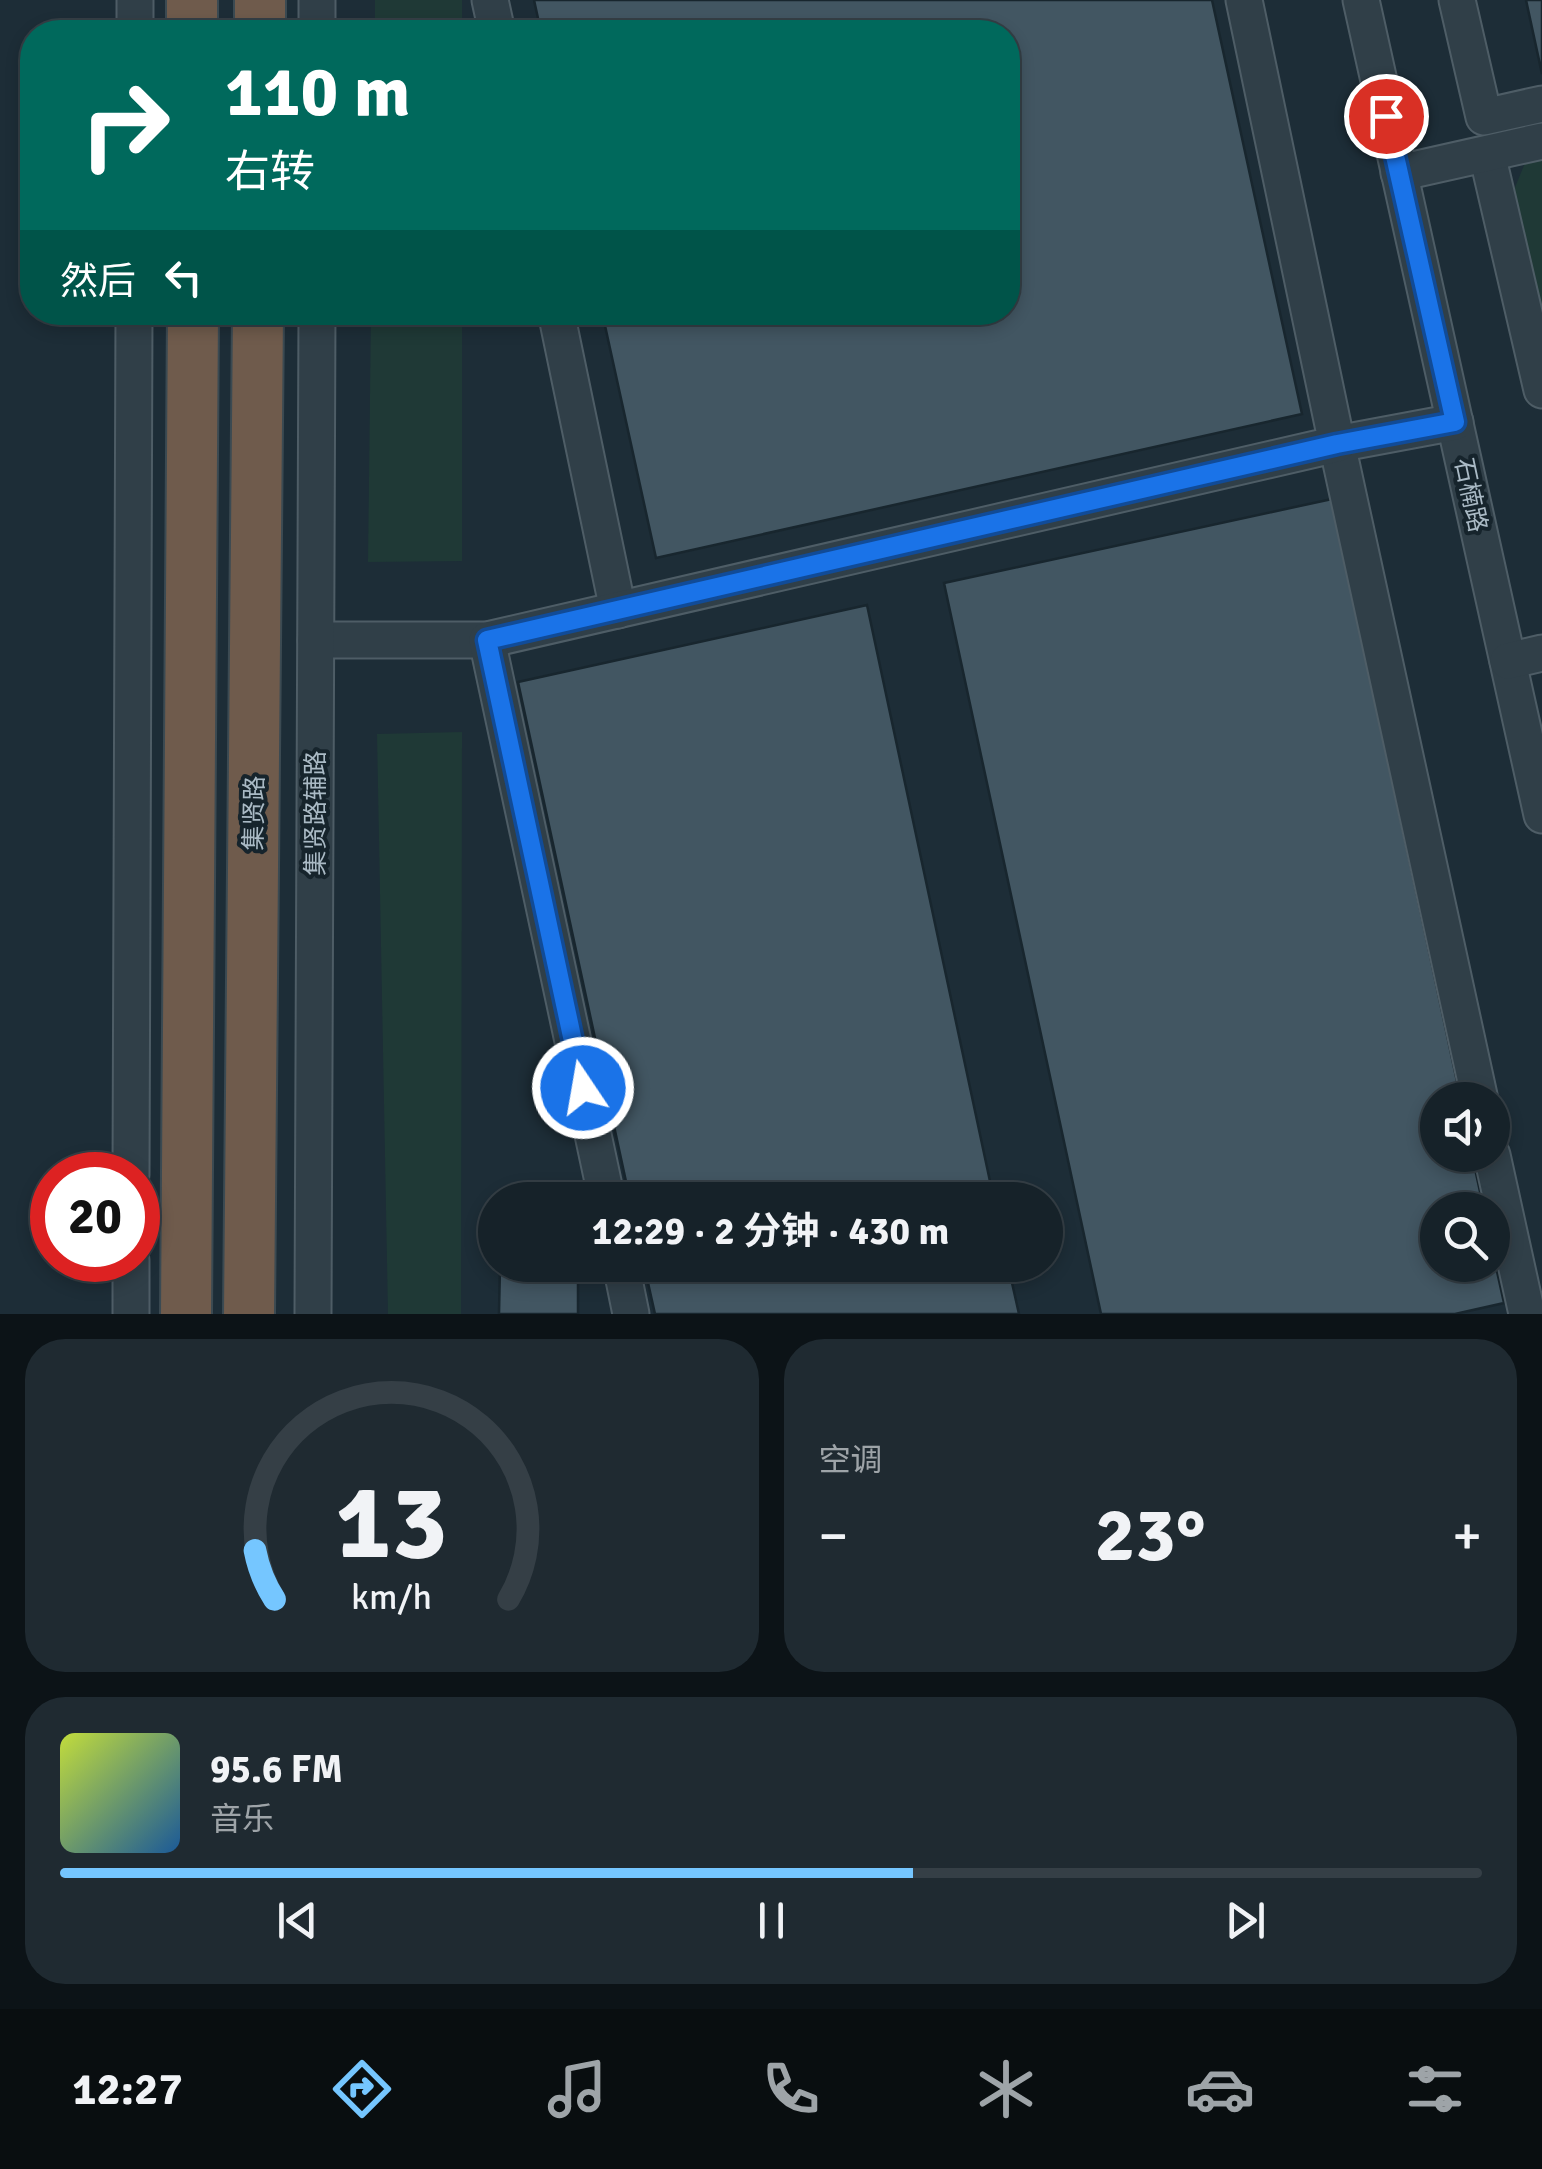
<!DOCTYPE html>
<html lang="zh">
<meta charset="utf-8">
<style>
:root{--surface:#162229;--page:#1f2a31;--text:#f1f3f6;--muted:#9ea4a8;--line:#353f46;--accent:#75c6ff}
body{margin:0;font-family:Signika,"Noto Sans SC",sans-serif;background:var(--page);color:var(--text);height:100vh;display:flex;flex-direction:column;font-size:38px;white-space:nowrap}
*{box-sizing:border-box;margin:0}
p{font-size:32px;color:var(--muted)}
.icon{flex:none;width:55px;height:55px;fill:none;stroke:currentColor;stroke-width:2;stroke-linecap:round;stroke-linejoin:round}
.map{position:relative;height:1314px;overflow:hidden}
.details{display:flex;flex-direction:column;gap:25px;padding:25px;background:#0c1317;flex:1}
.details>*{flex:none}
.top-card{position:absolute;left:20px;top:20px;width:1000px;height:305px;border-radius:40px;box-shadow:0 5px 15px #0003,0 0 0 2px var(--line);background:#00695c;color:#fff;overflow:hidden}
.buttons{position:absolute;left:1420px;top:1082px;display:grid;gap:20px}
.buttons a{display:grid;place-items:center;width:90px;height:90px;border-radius:50%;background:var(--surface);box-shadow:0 5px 15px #0003,0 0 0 2px var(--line);font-size:50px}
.speed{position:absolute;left:30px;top:1152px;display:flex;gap:20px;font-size:50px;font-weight:700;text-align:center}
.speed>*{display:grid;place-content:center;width:130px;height:130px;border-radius:50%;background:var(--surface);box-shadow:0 5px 15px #0003,0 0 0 2px var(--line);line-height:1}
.speed .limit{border:15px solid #d22;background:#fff;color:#111}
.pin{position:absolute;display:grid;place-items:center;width:85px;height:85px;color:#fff;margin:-42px;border:5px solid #fff;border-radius:50%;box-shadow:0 2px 10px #0007}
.me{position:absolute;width:110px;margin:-55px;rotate:348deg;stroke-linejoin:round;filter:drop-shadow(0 0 8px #0008)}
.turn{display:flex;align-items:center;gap:35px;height:210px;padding:0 40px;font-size:45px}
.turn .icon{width:130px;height:130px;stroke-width:2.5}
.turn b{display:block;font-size:70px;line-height:85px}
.then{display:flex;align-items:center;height:95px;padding:0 40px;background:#0003;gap:20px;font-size:38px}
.big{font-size:75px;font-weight:700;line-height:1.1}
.details .widget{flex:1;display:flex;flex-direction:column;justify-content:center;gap:15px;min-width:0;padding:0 35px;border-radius:40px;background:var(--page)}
.details .dial{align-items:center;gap:0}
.dial svg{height:260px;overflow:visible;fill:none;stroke:var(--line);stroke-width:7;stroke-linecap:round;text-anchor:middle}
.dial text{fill:var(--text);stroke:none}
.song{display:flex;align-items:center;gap:30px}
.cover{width:120px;height:120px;border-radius:15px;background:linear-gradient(135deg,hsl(70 70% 55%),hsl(210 70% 35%))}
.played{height:10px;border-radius:5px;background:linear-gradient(90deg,var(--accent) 60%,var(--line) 60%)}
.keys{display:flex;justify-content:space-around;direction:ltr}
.heat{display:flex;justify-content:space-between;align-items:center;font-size:55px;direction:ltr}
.details .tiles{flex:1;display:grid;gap:25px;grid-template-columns:1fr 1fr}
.widget:last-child{grid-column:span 2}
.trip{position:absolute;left:478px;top:1182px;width:585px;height:100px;border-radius:50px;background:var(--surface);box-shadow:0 5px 15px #0003,0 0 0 2px var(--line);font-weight:700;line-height:100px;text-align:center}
.tab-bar{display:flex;height:160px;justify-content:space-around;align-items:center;background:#090e10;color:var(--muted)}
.tab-bar .icon{width:70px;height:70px}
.tab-bar .active{color:var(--accent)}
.tab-bar b{font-size:45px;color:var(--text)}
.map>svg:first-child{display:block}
</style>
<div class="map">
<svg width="1542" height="1314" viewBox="0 0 1542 1314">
<rect width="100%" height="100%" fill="#1d2d37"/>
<g fill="#1f3936">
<rect x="375" y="0" width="87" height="32"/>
<path d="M1542,154v157l-8,2 -27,-106 20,-49z"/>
<path d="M371,313h91v248l-94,1z"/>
<path d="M462,732l-1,582h-73l-11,-580z"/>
</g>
<g fill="#425662" stroke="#18262e" stroke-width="2.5">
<path d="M534,0h678l90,414 -646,144 -54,-246h406v-280h-467z"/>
<path d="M1526,0h16v74z"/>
<path d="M1332,499l129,601h-23v55h34l12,55h-46v55h54v-16l12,54 -49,11h-354l-157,-731z"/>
<path d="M867,605l127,595h-364l-112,-518z"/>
<path d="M500,1265h78v49h-79z"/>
<path d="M644,1265h364l11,49h-364z"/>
</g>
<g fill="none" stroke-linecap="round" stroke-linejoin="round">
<defs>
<g id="minor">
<path d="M490,0l7,32"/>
<path d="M1361,0l181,815"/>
<path d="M1457,0l27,117 58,-13"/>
<path d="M135,32v-32"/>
<path d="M317,32v-32"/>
<path d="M1487,154l55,236"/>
<path d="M1399,173l143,-32"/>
<path d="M556,312l62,298"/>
<path d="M1455,422l-118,22 143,656"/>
<path d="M316,640h171l850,-196 -93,-444"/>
<path d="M487,640l120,560"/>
<path d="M1508,661l34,-8"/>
<path d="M1492,1155l35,159"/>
<path d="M131,1175l3,-863"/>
<path d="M621,1265l10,49"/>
<path d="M131,1314v-54"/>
<path d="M313,1314l4,-1002"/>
</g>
<g id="highway">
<path d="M192,0v32"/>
<path d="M260,32v-32"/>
<path d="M186,1314l7,-1002"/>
<path d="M249,1314l9,-1002"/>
</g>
</defs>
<use href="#minor" stroke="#4e5d66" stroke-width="39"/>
<use href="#highway" stroke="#3b4a52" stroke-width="54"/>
<use href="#minor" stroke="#303f48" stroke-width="35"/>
<use href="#highway" stroke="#6f5b4c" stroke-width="50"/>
</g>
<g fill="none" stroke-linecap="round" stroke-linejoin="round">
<defs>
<path id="route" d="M583,1088l-96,-448 850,-196 118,-22 -69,-306"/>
</defs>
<use href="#route" stroke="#114b97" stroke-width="25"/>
<use href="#route" stroke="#1a73e8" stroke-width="18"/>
</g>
<g text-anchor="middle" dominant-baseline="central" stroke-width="8" stroke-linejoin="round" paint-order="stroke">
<g font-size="25" fill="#aabac5" stroke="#16242c">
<text transform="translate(1471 495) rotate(78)">石楠路</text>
<text transform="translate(254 813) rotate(-89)">集贤路</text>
<text transform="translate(315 813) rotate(-90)">集贤路辅路</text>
</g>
</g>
</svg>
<div class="buttons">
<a><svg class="icon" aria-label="sound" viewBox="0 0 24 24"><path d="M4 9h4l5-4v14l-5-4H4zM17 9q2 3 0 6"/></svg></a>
<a><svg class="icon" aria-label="search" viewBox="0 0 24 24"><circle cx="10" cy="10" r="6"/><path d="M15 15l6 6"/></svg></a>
</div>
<div class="speed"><div class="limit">20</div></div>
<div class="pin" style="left:1386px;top:116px;background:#d93025"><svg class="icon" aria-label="arrive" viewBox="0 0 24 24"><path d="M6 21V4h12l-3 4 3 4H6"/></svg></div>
<svg class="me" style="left:583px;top:1088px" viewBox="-20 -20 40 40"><circle r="17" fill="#1a73e8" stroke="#fff" stroke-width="3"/><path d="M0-11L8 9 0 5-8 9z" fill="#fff"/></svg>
<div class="trip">12:29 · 2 分钟 · 430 m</div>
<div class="top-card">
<div class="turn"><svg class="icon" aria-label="right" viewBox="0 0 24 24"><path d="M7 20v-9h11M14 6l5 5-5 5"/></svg><div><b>110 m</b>右转</div></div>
<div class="then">然后<svg class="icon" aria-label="left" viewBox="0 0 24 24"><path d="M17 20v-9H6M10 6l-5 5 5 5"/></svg></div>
</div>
</div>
<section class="details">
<div class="tiles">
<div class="widget dial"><svg viewBox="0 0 100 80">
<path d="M14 69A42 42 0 1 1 86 69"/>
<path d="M14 69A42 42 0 0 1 8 54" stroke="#75c6ff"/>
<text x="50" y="56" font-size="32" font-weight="700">13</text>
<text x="50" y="72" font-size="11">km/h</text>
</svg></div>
<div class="widget"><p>空调</p>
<div class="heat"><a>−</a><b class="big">23°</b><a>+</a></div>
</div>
<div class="widget">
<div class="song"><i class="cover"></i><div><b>95.6 FM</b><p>音乐</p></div></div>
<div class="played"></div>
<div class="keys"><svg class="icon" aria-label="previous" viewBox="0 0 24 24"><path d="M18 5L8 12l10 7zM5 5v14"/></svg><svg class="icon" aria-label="pause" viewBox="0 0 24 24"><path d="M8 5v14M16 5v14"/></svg><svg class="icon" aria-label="next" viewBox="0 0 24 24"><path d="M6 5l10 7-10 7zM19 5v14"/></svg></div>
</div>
</div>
</section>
<nav class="tab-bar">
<b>12:27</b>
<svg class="icon active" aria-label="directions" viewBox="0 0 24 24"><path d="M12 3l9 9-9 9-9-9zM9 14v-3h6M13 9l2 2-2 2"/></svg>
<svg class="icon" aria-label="music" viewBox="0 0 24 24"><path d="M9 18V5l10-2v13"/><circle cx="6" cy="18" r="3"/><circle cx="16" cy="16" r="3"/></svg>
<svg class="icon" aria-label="phone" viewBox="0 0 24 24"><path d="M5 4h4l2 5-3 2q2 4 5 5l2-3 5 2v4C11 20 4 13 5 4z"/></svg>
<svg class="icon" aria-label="climate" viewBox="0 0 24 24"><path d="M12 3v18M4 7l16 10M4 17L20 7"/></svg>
<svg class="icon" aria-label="car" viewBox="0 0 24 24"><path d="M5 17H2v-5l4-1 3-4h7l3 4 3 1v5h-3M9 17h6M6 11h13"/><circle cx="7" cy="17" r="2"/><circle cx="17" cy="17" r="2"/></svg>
<svg class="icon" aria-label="filters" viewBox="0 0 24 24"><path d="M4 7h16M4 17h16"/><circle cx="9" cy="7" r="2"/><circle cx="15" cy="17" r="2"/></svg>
</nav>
